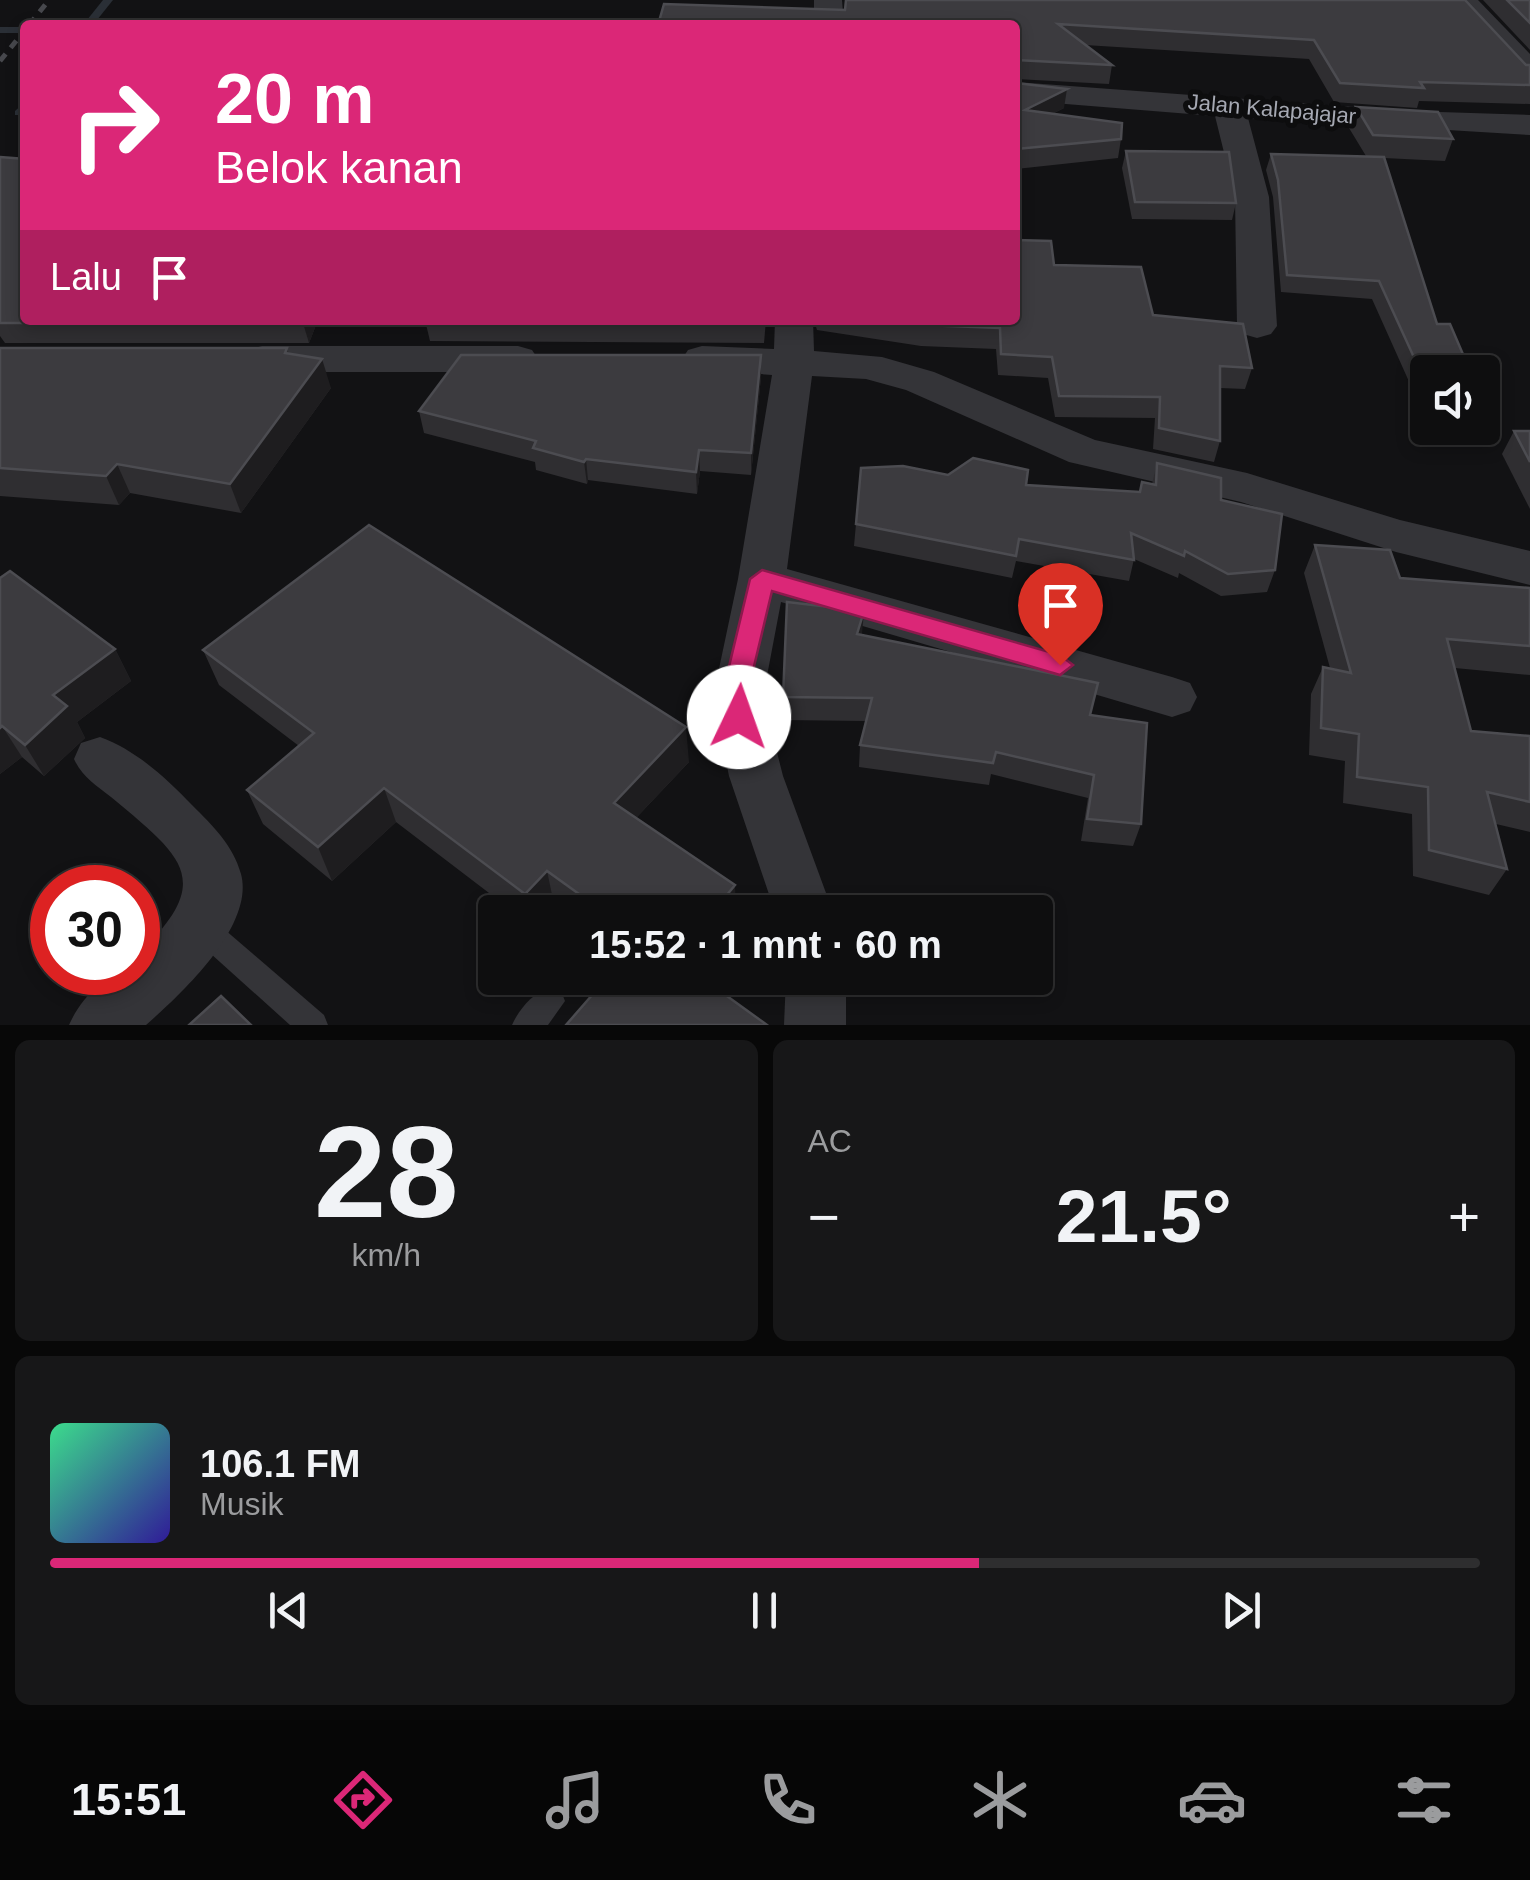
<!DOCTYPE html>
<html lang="id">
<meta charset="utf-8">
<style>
:root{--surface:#0e0e0f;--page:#171718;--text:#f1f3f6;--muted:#9b9c9e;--line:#2e2e2f;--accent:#db2777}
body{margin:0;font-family:Helvetica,sans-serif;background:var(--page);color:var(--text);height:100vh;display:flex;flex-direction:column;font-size:38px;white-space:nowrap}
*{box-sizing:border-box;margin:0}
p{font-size:32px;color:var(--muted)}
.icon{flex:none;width:55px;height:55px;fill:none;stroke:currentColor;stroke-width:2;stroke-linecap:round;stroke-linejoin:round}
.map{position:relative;height:1025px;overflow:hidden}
.drawer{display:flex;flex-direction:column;gap:15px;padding:15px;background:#080808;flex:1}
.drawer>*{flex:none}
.guide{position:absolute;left:20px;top:20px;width:1000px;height:305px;border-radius:10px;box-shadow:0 5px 15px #0003,0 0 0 2px var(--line);background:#db2777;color:#fff;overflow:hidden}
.buttons{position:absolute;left:1410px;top:355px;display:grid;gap:20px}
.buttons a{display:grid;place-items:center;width:90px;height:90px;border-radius:10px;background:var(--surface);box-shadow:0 5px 15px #0003,0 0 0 2px var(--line);font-size:50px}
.speed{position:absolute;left:30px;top:865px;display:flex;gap:20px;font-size:50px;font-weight:700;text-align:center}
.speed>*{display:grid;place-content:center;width:130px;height:130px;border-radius:50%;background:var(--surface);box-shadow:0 5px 15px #0003,0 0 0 2px var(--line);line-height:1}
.speed .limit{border:15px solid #d22;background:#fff;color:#111}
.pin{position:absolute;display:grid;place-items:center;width:85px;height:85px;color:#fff;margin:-102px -42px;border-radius:50% 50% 50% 0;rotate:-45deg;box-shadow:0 0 10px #0007}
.pin .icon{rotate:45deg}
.me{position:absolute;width:110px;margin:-55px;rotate:3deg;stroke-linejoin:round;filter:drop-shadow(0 0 8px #0008)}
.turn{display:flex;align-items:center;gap:35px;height:210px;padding:0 30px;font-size:45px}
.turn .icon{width:130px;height:130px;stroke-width:2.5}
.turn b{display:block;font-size:70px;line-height:85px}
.then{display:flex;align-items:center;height:95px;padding:0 30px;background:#0003;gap:20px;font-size:38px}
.big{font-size:75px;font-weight:600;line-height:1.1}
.drawer .card{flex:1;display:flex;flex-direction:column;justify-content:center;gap:15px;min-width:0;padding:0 35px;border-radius:15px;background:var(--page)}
.drawer .dial{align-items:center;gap:0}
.dial b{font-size:130px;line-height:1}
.song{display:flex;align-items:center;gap:30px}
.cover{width:120px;height:120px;border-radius:15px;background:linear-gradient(135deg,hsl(150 70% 55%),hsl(250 70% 35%))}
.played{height:10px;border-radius:5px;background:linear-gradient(90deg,var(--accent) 65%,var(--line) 65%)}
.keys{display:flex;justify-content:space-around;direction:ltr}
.heat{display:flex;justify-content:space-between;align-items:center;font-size:55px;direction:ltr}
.drawer .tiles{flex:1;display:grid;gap:15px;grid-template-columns:1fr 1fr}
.card:last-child{grid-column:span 2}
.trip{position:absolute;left:478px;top:895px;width:575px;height:100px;border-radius:10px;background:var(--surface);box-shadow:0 5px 15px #0003,0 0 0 2px var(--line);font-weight:600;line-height:100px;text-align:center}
.tab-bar{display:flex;height:160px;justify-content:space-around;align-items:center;background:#060606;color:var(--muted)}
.tab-bar .icon{width:70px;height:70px}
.tab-bar .active{color:var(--accent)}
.tab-bar b{font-size:45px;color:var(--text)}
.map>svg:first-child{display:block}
</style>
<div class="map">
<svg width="1530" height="1025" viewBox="0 0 1530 1025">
<rect width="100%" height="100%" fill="#121214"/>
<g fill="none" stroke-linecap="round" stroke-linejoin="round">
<g fill="#2a2f36" fill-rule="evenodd">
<path d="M103,0h10l-20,25h-10z"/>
<rect x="0" y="27" width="25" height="6"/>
<path d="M25,102l-2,13h-8v-4z"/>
</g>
<g fill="#343438" fill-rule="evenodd">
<path d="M200,913l10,4 114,98 4,10h-38l-100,-90 -5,-9 5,-9z"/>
<path d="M550,987l11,4 4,10 -17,24h-36c7,-16 21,-32 38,-38z"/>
</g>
<g fill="#343438" fill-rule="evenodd">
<path d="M814,0h28l2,25h-30z"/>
<path d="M1447,0h31l52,54v28l-11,-2z"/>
<path d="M1015,82l393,29 122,4v20l-282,-17 21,79 8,129 -6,8 -14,4 -14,-4 -6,-8 -2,-129 -20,-81 -200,-16z"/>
<path d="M775,320h38l1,31 68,6 52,15 161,68 152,33 153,47 130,31v34l-134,-33 -155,-50 -172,-40 -163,-72 -40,-11 -54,-3 -25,193 385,108 18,6 7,14 -7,14 -18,6 -391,-115 -18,95 20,79 50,136h-58l-46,-136 -16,-79 25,-118 34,-204 -84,-7 -6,-9 6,-9 14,-4 72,3z"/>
<path d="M262,346h256l14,4 6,9 -6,9 -14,4h-256l-14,-4 -6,-9 6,-9z"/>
<path d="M100,737c36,13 66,41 92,68 21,21 41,40 49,69 14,52 -61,121 -95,151h-77c13,-29 37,-53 69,-53v-18c78,-74 45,-97 -27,-157 -15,-12 -29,-20 -37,-38l7,-16z"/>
<path d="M786,978h60v47h-62z"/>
</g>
<g stroke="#47484d" stroke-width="5" stroke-dasharray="9 8" stroke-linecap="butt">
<path d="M29,25l20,-25"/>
<path d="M0,61l25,-31"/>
</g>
</g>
<g fill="#2f2e31">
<path d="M1465,0l61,65h4v39l-111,-3 -2,7 -83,-6 -25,-43 -224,-14 27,20 -3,19 -94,-5 -170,-69z"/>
<path d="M1483,0h47v50z"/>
<path d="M1015,83l49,25 -12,6 69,25 -3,19 -103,11z"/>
<path d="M1356,107l97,32 -8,22 -61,-3 53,166 31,42 -3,6h-37v41l-4,2 -52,-116 -91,-7 -8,-95 -7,-27 5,-16 95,2 -17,-28z"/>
<path d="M1126,151l110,52 -4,17 -100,-1 -10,-51z"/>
<path d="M0,157l25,163h293l-9,23h-304l-5,-7z"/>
<path d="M1054,265l198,103 -7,21 -25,-1v53l-6,21 -61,-13 2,-31 -100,-1 -7,-39 -50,-3 -2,-26 -75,-3 -104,-16 -3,-10h201z"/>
<path d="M425,320h341l-2,23 -334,-2z"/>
<path d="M0,348h287l2,6 42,34 -90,125 -111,-20 -11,12 -119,-9z"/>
<path d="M761,377l-10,98 -51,-4 -3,23 -109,-14 -1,4 -51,-14 -1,-8 -111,-29 -5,-22z"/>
<path d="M1514,431h16v78l-28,-55z"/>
<path d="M1157,463l64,37 54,70 -8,22 -46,4 -42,-23 -1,5 -44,-19 -5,22 -113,-20 -4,17 -158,-32 7,-78 87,7 78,10 114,7 12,-8z"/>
<path d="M1315,545l85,33 130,10v87l-75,-7 16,63 59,5v96l-34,-8 11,45 -18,26 -76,-19 -1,-62 -69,-11 2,-42 -36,-6 2,-61 12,-27 7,1 -26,-95z"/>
<path d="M0,578l115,71 16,32 -54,41 8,16 -41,38 -22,-19 -22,17z"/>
<path d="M787,602l75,33 228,80 51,109 -8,22 -52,-5 7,-43 -97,-24 -2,11 -130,-18 1,-22 6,-24 -83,-1z"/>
<path d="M203,650l486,112 -53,56 100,94h-171l-11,-8 -8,8h-32l-118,-90 -64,59 -69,-57 -16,-34 52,-44 -80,-61z"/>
</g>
<g fill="#1e1d1f">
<path d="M1067,89l-3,19 -42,21 3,-19z"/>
<path d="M304,320h14l-9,23 -6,-20z"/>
<path d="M761,355v22l-10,98v-22z"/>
<path d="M322,359l9,29 -90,125 -11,-29z"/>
<path d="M699,450l1,21 -3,23 -1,-22z"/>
<path d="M586,459l2,21 -1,4 -3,-22z"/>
<path d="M117,464l13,29 -11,12 -13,-29z"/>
<path d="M864,611l-2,23 -7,23 2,-23z"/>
<path d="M115,649l16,32 -54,41 8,16 -41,38 -19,-31 28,-50z"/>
<path d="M2,726l20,31 -22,17v-46z"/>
<path d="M686,727l3,35 -71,75 -4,-34z"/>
<path d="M384,788l12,34 -64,59 -14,-34z"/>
<path d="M547,871l7,33 -8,8h-17l-4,-18z"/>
<path d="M735,885l1,27h-23z"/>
</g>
<g fill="#3c3b3f" stroke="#4c4c51" stroke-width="2.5">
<path d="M846,0h619l61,65h4v20l-110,-3 4,6 -84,-5 -26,-43 -256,-16 54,41 -97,-5v-35h-357l6,-21 181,6z"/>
<path d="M1507,0h23v23z"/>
<path d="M1015,83l52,6 -42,21 97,13 -1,16 -106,10z"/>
<path d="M1356,107l82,5 15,27 -80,-4z"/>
<path d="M1126,151l103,1 7,51 -101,-1z"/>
<path d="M1271,154l113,3 53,167h13l18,42h-17l3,6h-26v16l-49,-107 -92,-6 -9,-95z"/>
<path d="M0,157l25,2v161h279l-1,3h-303z"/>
<path d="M1015,240l36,1 3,24 87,2 12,48 90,9 9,44 -32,-2v75l-61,-13 1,-31 -101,-1 -7,-39 -51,-3 -1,-26 -77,-3 -34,-5h126z"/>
<path d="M425,320h339v3z"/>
<path d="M0,348h287l-2,5 37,6 -92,125 -113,-20 -11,12 -106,-8z"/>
<path d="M461,355h300l-10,98 -52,-3 -3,22 -110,-13 -2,3 -51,-14 3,-7 -117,-30z"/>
<path d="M1514,431h16v31z"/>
<path d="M973,458l55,12 -2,15 114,7 2,-10 14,3 1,-22 64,15v22l61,14 -7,56 -47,4 -43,-23 -1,5 -53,-23 3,27 -115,-21 -3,17 -160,-32 5,-56 42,-2 45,9z"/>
<path d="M369,525l317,202 -72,76 121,82 -22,27h-109l-57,-41 -22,23 -141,-106 -66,59 -71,-57 67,-57 -111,-83z"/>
<path d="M1315,545l75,5 10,28 130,10v58l-83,-7 24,92 59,5v66l-43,-10 20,77 -78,-19 -1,-63 -71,-10 2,-43 -38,-6 2,-61 28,6z"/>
<path d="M10,571l105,78 -62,46 14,11 -42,39 -23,-19 -2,2v-150z"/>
<path d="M787,602l77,9 -7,23 241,49 -8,32 57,8 -6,101 -54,-5 7,-44 -98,-23 -3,11 -133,-18 12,-47 -89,-1z"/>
<path d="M607,978h95l65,47h-201z"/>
<path d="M221,996l30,29h-62z"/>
</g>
<path fill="#db2777" stroke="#8e194d" stroke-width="2.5" d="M762,570l298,85 13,10 -13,10 -288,-84 -21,88 1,38 -13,10 -13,-10v-38l24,-100z"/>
<g text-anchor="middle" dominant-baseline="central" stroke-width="10" stroke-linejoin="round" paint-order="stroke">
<g font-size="22" fill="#a5a8b2" stroke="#0d0d0e">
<text transform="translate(1272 109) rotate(5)">Jalan Kalapajajar</text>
</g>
</g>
</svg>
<div class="buttons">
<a><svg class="icon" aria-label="sound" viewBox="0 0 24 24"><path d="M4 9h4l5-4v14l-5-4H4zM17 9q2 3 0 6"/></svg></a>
</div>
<div class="speed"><div class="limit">30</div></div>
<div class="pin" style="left:1060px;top:665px;background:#d93025"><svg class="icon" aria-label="arrive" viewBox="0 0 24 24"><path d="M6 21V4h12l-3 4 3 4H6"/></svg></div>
<svg class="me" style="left:739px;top:717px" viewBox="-20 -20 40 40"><circle r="19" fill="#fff"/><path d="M0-13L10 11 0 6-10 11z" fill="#db2777"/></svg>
<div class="trip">15:52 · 1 mnt · 60 m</div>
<div class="guide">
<div class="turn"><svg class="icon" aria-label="right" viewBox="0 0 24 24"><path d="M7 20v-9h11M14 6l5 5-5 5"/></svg><div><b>20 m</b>Belok kanan</div></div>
<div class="then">Lalu<svg class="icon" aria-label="arrive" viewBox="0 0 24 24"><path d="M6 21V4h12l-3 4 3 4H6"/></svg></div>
</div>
</div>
<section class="drawer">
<div class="tiles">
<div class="card dial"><b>28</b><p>km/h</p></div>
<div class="card"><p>AC</p>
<div class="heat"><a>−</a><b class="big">21.5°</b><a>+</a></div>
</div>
<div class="card">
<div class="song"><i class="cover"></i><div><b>106.1 FM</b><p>Musik</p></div></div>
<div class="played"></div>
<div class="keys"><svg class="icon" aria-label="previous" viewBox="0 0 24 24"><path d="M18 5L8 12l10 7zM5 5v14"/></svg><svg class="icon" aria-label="pause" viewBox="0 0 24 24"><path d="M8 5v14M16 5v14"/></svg><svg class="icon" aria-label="next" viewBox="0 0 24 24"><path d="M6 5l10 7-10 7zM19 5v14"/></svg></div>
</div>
</div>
</section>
<nav class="tab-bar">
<b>15:51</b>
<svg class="icon active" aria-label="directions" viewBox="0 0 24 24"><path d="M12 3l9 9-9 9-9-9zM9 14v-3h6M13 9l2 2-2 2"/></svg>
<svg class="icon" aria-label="music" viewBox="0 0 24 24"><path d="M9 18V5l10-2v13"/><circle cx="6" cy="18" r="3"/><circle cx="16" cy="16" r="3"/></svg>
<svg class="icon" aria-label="phone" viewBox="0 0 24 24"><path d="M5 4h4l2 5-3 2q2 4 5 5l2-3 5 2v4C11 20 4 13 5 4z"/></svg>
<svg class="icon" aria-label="climate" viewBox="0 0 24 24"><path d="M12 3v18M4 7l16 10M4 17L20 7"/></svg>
<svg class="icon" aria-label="car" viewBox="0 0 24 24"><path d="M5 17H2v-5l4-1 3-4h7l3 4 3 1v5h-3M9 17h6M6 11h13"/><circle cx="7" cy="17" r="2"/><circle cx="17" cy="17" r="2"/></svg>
<svg class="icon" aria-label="filters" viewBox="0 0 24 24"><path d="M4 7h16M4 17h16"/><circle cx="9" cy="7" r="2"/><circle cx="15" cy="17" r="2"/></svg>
</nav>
